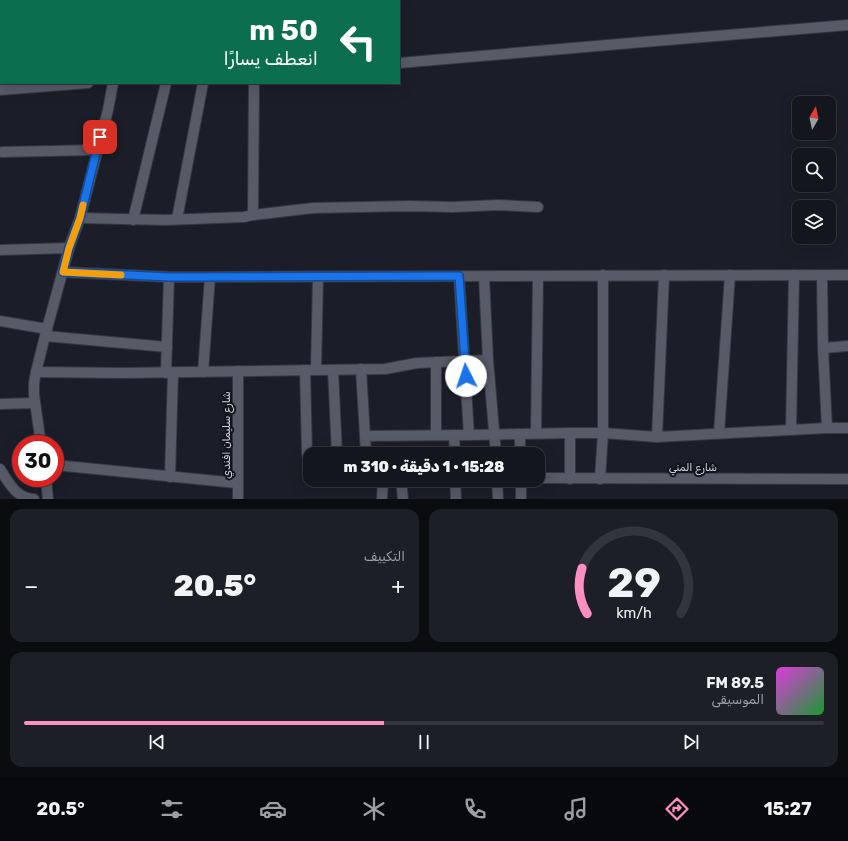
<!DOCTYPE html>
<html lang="ar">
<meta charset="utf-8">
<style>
:root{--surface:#14161e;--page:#1d1f27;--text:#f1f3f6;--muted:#9d9fa4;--line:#33353c;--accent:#fc8fc2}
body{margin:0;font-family:Rubik,"Noto Sans Arabic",sans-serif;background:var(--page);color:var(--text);direction:rtl;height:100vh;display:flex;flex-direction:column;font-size:15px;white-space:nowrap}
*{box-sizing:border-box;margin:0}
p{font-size:13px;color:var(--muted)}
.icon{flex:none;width:22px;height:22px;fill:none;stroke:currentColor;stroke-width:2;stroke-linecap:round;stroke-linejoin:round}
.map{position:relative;height:499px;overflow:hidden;direction:ltr}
.sheet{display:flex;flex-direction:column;gap:10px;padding:10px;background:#0b0c10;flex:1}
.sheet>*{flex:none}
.guide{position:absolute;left:0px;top:0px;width:400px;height:84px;box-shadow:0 4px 16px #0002,0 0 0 1px var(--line);direction:rtl;background:#0b6e4f;color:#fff;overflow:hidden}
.needle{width:26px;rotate:9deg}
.fabs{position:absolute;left:792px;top:96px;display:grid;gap:8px}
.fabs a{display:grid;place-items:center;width:44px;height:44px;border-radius:8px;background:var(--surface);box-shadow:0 4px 16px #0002,0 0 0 1px var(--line);font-size:20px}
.speed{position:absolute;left:12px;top:435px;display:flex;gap:8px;font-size:20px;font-weight:700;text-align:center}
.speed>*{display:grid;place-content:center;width:52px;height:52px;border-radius:50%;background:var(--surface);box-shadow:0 4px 16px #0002,0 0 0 1px var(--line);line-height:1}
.speed .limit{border:6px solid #d22;background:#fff;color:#111}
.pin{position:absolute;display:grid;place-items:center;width:34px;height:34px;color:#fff;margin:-17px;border-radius:8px;box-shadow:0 2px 6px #0006}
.me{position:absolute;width:44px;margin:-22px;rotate:356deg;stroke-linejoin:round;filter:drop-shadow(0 0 3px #0008)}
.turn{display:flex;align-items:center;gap:14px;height:84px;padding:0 16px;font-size:18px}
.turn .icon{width:52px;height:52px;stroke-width:2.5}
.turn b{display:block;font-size:28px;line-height:34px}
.big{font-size:30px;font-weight:800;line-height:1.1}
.sheet .widget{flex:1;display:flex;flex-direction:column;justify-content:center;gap:6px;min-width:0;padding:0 14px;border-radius:12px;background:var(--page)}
.sheet .dial{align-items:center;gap:0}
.dial svg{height:104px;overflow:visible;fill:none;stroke:var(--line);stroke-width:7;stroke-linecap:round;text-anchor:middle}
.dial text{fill:var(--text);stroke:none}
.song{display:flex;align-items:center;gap:12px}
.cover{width:48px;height:48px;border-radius:6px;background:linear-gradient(135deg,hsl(300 70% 55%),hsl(130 70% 35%))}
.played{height:4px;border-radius:2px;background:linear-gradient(90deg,var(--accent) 45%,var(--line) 45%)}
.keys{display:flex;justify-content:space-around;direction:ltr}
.heat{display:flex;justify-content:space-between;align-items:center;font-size:22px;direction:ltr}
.sheet .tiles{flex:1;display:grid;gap:10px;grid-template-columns:1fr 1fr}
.widget:last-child{grid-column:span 2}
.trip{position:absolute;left:303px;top:447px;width:242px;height:40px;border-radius:12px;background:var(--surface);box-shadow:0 4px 16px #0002,0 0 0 1px var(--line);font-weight:800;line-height:40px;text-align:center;direction:rtl}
.menu{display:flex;height:64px;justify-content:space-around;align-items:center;background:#08090c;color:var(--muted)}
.menu .icon{width:28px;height:28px}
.menu .current{color:var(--accent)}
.menu b{font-size:18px;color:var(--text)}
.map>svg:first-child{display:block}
</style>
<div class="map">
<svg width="848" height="499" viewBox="0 0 848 499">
<rect width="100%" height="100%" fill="#1b1d28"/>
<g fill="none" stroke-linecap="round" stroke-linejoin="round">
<defs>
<g id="street">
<path d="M264,0v1"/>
<path d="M295,0v1"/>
<path d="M343,0v1"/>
<path d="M127,1v-1"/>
<path d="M0,21h1"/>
<path d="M399,63c150,-14 299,-25 449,-38"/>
<path d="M0,90l88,-7"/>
<path d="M2,152l95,-2"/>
<path d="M253,215l60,-7 97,-2 43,1 45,-2 40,2"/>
<path d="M80,218l85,2 79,-3 9,-2 1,-132"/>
<path d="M177,219l26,-136"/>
<path d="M133,220l33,-137"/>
<path d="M0,250l69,-2"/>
<path d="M63,272l106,5h41l638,-2"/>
<path d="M822,275l1,73 4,80"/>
<path d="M459,276l10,159"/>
<path d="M484,276l4,84 8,94"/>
<path d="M0,321l47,8"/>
<path d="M45,336l122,11"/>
<path d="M823,348l25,-2"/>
<path d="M361,369l4,67 1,18"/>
<path d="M305,370l2,83 1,5 2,5"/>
<path d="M316,370l2,-93"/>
<path d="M333,370l4,84"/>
<path d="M36,372l86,1 263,-4 32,-6 71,-3"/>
<path d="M203,372l7,-95"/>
<path d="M166,373l3,-96"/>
<path d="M0,404l34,-1"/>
<path d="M791,430l3,-155"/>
<path d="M536,433l2,-157"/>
<path d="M570,433v46"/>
<path d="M719,433l11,-158"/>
<path d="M520,434v20"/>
<path d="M436,435v-73"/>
<path d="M454,435l1,19"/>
<path d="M365,436l104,-1 101,-2h33l54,4 170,-9h21"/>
<path d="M657,437l7,-162"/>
<path d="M41,444l-7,-49v-12l2,-11 9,-36 24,-88 11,-30 28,-108 5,-27"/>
<path d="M55,465l182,18"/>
<path d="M0,469c9,14 16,29 34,30"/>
<path d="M170,477l3,-105"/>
<path d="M46,478l2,21"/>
<path d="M538,478l310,1"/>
<path d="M600,479l3,-46v-158"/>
<path d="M401,480l2,19"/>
<path d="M455,480l1,19"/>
<path d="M497,480l1,19"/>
<path d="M521,480v19"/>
<path d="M238,499v-128"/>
<path d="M382,499l1,-19"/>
</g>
</defs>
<use href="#street" stroke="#363841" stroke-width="12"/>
<use href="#street" stroke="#575a67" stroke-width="10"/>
</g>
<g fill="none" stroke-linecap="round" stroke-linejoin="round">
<defs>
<path id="route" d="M100,137l-20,81 -11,30 -6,24 107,5 289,-1 7,100"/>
</defs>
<use href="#route" stroke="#114b97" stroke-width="10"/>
<use href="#route" stroke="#1a73e8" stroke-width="7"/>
<path stroke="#f59e0b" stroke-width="7" d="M83,205l-3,13 -11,30 -6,24 58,3"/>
</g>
<g text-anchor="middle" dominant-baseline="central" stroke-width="4" stroke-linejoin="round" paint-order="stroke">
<g font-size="11" fill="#d0d2d9" stroke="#12141e">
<text transform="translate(226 435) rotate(-90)">شارع سليمان افندي</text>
<text x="693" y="467">شارع المني</text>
</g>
</g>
</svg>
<div class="fabs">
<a><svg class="needle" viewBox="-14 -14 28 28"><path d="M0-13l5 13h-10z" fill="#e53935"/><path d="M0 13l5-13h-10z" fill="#9d9fa4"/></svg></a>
<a><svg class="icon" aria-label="search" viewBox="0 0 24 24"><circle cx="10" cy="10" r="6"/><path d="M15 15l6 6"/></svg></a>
<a><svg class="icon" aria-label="layers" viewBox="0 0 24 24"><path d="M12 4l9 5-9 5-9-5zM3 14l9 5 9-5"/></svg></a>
</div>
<div class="speed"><div class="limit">30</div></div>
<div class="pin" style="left:100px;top:137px;background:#d93025"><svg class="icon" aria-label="arrive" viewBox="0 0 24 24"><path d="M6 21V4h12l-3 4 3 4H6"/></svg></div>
<svg class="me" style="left:466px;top:376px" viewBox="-20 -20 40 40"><circle r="19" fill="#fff"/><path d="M0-13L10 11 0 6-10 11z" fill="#1a73e8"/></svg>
<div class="trip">15:28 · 1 دقيقة · 310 m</div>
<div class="guide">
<div class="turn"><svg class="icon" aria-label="left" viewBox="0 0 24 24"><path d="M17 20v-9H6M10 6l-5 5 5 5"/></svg><div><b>50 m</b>انعطف يسارًا</div></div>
</div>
</div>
<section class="sheet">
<div class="tiles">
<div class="widget dial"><svg viewBox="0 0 100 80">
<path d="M14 69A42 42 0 1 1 86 69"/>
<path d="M14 69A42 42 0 0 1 10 34" stroke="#fc8fc2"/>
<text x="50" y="56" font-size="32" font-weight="700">29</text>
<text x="50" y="72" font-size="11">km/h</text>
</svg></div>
<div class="widget"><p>التكييف</p>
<div class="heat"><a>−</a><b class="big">20.5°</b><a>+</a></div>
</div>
<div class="widget">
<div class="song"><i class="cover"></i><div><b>89.5 FM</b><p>الموسيقى</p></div></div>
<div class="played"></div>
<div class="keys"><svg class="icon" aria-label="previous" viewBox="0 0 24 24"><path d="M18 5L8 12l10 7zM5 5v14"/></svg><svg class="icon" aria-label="pause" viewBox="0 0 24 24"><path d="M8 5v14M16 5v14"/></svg><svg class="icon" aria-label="next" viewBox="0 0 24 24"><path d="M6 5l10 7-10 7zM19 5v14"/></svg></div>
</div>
</div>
</section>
<nav class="menu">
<b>15:27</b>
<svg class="icon current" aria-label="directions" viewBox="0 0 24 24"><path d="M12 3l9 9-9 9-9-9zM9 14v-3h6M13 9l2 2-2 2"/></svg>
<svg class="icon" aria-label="music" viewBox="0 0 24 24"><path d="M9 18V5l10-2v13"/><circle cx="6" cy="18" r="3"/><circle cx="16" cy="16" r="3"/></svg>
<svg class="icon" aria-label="phone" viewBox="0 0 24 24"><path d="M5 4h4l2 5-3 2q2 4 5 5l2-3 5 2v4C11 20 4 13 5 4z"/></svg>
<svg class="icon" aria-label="climate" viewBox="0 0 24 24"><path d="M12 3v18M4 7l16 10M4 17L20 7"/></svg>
<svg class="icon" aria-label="car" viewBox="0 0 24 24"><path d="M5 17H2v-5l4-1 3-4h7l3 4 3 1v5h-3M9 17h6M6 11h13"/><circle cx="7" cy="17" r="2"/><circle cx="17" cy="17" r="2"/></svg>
<svg class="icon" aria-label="filters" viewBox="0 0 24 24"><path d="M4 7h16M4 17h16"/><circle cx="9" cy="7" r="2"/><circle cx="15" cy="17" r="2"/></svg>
<b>20.5°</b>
</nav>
